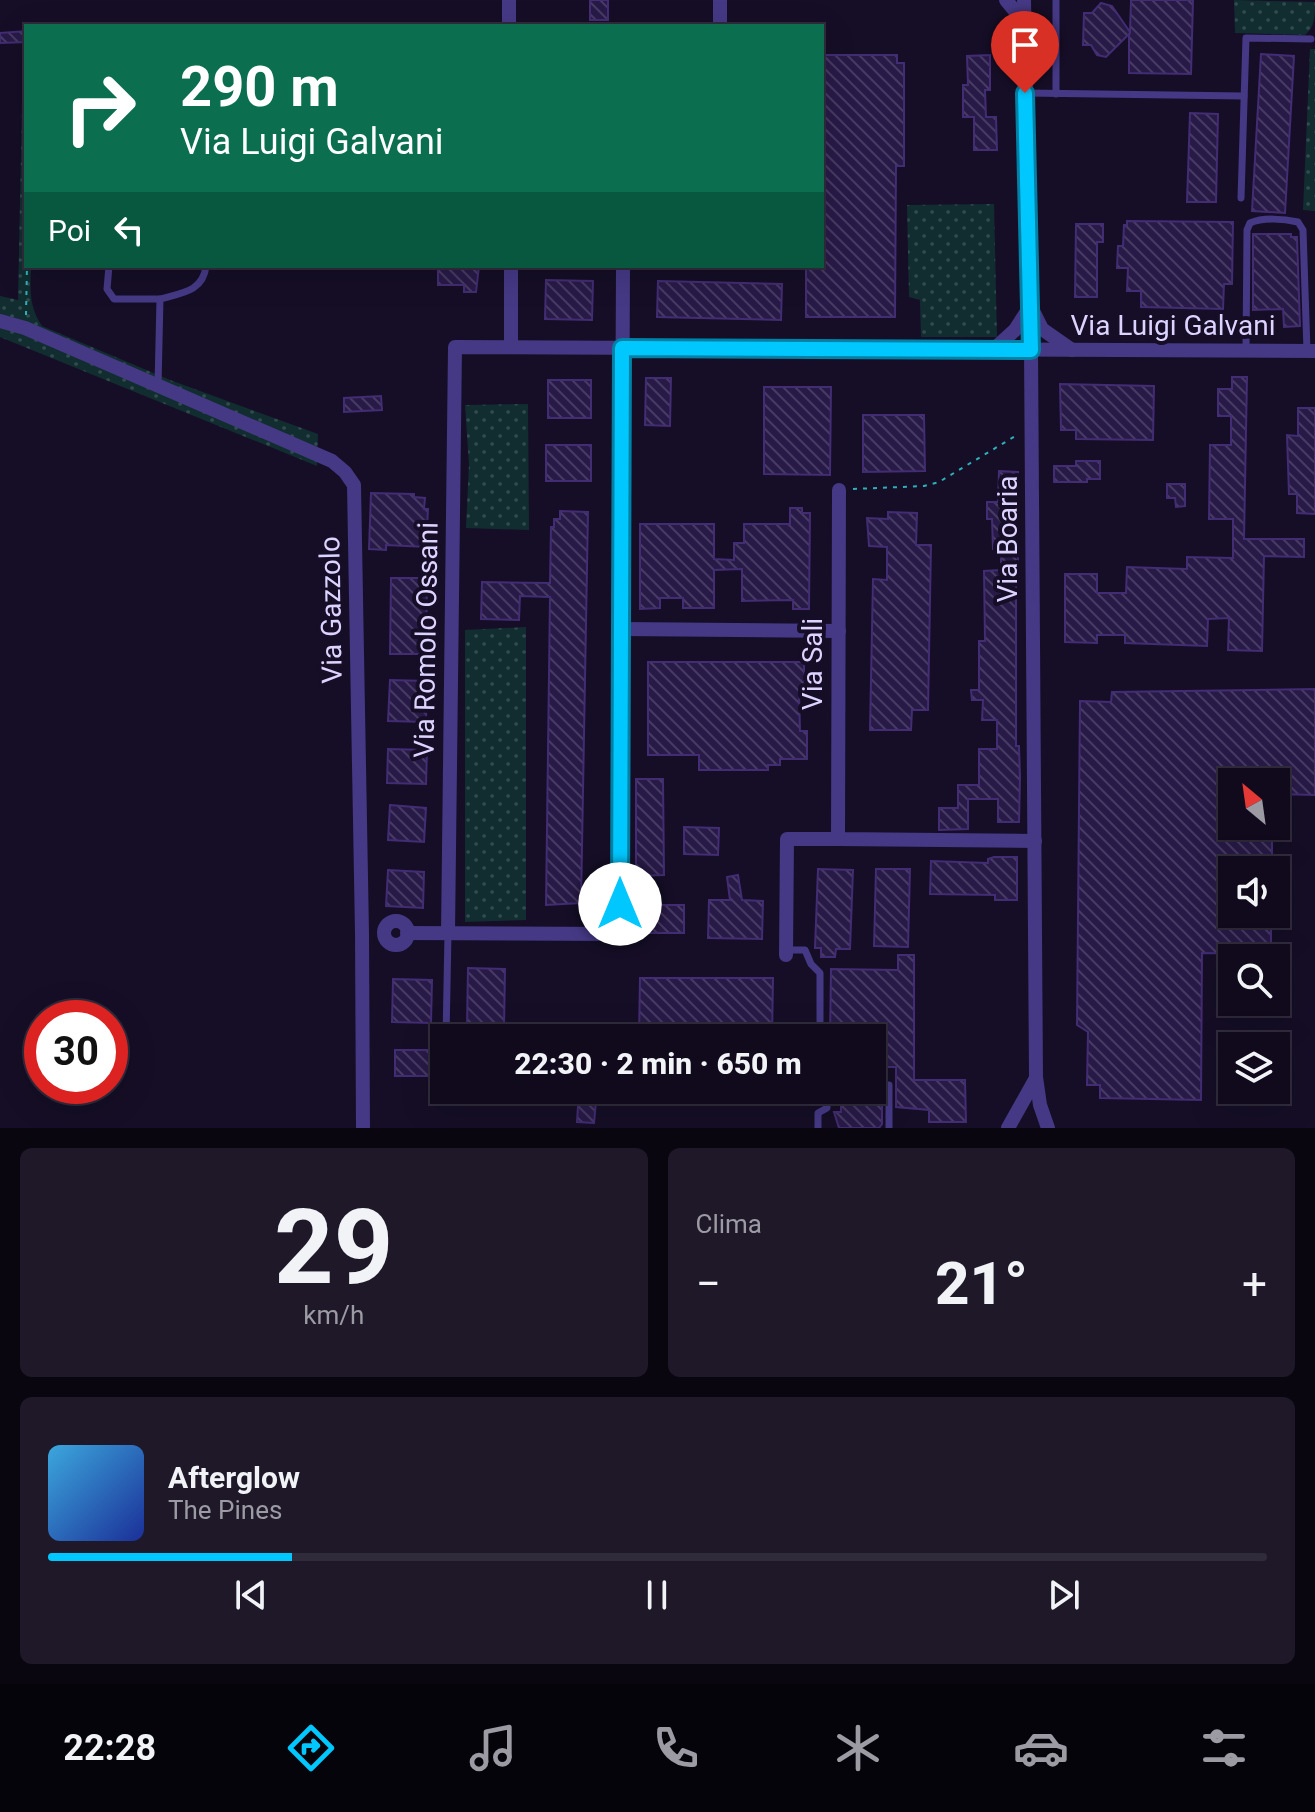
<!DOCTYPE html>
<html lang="it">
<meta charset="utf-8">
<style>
:root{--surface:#100a1c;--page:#1e1829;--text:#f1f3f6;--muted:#9c9aa3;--line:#302b3b;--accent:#00c7fe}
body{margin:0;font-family:Roboto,sans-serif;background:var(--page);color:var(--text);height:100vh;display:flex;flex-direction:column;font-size:30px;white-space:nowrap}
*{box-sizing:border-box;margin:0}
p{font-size:26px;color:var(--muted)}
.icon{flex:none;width:44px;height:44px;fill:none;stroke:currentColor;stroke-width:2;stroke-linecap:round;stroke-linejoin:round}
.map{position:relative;height:1128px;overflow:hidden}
.side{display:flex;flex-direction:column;gap:20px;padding:20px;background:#09060f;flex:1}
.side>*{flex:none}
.hud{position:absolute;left:24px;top:24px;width:800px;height:244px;border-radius:0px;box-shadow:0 8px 32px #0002,0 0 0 2px var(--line);background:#0b6e4f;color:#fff;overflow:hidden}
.needle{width:52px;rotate:331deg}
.tools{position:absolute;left:1218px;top:768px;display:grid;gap:16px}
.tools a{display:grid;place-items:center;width:72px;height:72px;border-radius:0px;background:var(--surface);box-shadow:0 8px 32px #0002,0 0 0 2px var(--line);font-size:40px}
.speed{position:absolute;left:24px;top:1000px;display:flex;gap:16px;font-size:40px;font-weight:700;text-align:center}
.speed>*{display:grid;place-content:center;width:104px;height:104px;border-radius:50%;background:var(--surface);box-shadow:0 8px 32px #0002,0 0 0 2px var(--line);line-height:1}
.speed .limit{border:12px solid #d22;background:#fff;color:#111}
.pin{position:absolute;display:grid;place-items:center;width:68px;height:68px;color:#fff;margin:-82px -34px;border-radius:50% 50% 50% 0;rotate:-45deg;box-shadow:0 0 8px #0007}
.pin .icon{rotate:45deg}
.me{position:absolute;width:88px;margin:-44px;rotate:0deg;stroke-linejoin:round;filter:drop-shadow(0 0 6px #0008)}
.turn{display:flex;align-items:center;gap:28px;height:168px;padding:0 24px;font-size:36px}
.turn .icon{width:104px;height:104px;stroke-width:2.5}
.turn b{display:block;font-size:56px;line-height:68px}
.then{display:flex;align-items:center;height:76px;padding:0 24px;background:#0003;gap:16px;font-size:30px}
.big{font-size:60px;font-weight:800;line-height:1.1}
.side .widget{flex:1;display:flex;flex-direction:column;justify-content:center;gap:12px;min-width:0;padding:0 28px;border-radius:12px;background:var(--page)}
.side .dial{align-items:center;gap:0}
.dial b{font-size:104px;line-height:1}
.song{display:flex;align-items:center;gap:24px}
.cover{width:96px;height:96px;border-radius:12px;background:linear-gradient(135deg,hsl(200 70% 55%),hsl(230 70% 35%))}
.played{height:8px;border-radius:4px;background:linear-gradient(90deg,var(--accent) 20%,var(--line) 20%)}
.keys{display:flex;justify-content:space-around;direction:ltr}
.heat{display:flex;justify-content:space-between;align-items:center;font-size:44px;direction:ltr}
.side .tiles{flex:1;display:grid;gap:20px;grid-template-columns:1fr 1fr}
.widget:last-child{grid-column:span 2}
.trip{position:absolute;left:430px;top:1024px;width:456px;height:80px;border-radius:0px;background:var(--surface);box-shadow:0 8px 32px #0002,0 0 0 2px var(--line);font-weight:800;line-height:80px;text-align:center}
.tab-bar{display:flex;height:128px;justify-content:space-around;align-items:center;background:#06040b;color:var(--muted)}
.tab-bar .icon{width:56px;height:56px}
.tab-bar .on{color:var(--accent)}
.tab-bar b{font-size:36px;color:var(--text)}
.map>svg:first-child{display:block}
</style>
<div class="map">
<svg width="1315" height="1128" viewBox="0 0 1315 1128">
<defs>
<pattern id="grass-dots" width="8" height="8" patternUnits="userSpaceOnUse" patternTransform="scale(2)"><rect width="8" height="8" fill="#112d30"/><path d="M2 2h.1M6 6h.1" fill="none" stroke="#334b4f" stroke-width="1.8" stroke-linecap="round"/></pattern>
<pattern id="building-back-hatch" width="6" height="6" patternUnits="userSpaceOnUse" patternTransform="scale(2)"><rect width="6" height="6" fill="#281a47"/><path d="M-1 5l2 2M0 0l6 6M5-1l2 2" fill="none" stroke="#473a63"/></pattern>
</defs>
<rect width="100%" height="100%" fill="#150e26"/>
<g fill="url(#grass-dots)">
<path d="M1234,0l81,2c0,14 0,25 -10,33l-70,-2z"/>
<path d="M1310,49h5v162l-12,-1z"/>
<path d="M22,104l4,1v161h5c-1,23 -2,41 11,60l128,54 148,54 -1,32 -317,-129v-41l18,4z"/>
<path d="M994,204l3,133h-76l-1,-37 -11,-3 -2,-92z"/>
<path d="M528,404l1,126 -63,-2 3,-64 -4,-59z"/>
<path d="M526,627v293l-61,2v-292z"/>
</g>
<g fill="url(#building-back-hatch)" stroke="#422c73" stroke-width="2">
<rect x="590" y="0" width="18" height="20"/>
<path d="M1131,0h62l-2,74 -62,-1v-39l-23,23 -9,-2 -6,-10h-8l1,-32h8l9,-10 11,3 18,26z"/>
<path d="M26,31v11l-26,1v-10z"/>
<path d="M1261,54l33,2 -9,157 -33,-2z"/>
<path d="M822,55h75v8h7v103h-8l-1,151h-89v-51h16z"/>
<path d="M990,55v35h-5l1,27h10l1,33h-23v-33h-11v-32h5l-1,-29z"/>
<path d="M1190,113l28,1 -2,88h-29z"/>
<path d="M1127,221l106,1 -1,62h-8l-1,25 -82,-2v-16h-14l1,-23h-11l1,-22h5l1,-21h3z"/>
<path d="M1076,224h27v18h-6v55h-22z"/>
<path d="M1253,234h38v3h6l3,89 -16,1 -1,-18 -30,1z"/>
<path d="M438,266h41l-3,26h-12v-7h-26z"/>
<path d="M546,280l47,1 -1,39 -47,-1z"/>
<path d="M658,281l124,3 -1,36 -124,-3z"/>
<path d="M1232,377h15l-3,162h60v18l-40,-1 -2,95 -34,-1 1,-32 -21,1 -1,27 -82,-3v-8h-28v8l-32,-1v-68h32v19h29l1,-26 60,2v-12l46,1v-39h-24l1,-74h21v-29h-13v-27h14z"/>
<path d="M646,378h25l-1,48 -25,-1z"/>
<rect x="548" y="380" width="43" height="38"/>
<path d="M1060,384l94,2 -1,54 -77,-1v-9h-15z"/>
<path d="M764,387h67l-1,88 -66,-1z"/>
<path d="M381,396l1,14 -38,2v-14z"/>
<path d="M1298,408h17v106l-18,-1v-19h-8l-2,-59 11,1z"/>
<path d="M863,415h61l1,56 -62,1z"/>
<rect x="546" y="445" width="45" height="36"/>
<path d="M1076,461h24v18h-13v3h-33v-16h22z"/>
<path d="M999,471l19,1 -2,54 3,51h-3v169h3l1,32 -1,44h-21v-23h-30v30l-29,1v-22h19v-23h21v-36h18v-29h-15l1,-20h-11l-1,-10h8v-49h6l-1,-70 17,-1v-21h-8l-1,-30h-5v-17h11z"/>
<path d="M1167,484h18v22l-9,1 -1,-9h-8z"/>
<path d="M371,493l43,1v3l11,1 -1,11h4l-2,38 -40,-2v5l-17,-1z"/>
<path d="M790,508h12v5h8l-1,96h-16v-9l-51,1v-32l-28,1v38h-31v-10h-23v10l-20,1v-85h74v35l20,1v-17h10v-19h46z"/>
<path d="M560,511l28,1 -7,391 -35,2 4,-308 -30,-1 -1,24 -38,-1 1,-37 68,1 1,-56h3v-8h6z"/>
<path d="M888,512l29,1 -1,32h15l-3,165h-16l-1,20h-41l3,-151 14,1v-33l-18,-1 -2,-28 21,1z"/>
<path d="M391,578h36l-1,76h-36z"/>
<path d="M648,662h156v29h-5l1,40h7v28h-27v6h-12v5h-69v-15h-51z"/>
<path d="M390,680l37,1 -1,41 -38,-1z"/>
<path d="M1315,689v106l-39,-1v-12h-44v44h40v44h-40v44h39v40l-69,-1 -1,147 -101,-2v-13h-13l1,-53 -11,-7 3,-324 31,1 1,-10z"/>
<path d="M388,749l39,1 -1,34 -39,-1z"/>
<path d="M636,779h27l1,96 -28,1z"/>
<path d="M390,805l36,3 -2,34 -36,-2z"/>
<path d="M684,827l35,1 -1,27 -34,-1z"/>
<path d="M994,857h23v43h-22v-5l-65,-1 1,-33 57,2v-4z"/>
<path d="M818,869l35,1 -3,79h-14l-1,8h-14v-9h-6z"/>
<path d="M876,869h34l-2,78 -34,-1z"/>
<path d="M388,870l36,2 -1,36 -37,-2z"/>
<path d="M738,875l4,25 21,1 -1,38 -54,-1 1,-38h21l-3,-23z"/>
<rect x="637" y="905" width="47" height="28"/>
<path d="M898,955h16v125h51l1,42h-37v-12l-33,-3v-40h-24v-29h-42l1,-69 67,1z"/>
<path d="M468,968l37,1 -1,59h-37z"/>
<path d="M640,978h133l-1,60h-133z"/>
<path d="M393,979l39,1 -1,43 -39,-1z"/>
<path d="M395,1050h40v15h9v11h-49z"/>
<path d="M579,1090h18l-3,33 -17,-1z"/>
<rect x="803" y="1090" width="17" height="14"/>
<path d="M841,1100h41v24l-3,4h-40l-5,-16h7z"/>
</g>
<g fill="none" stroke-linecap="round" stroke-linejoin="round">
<g stroke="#2db1b9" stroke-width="2" stroke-dasharray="4 6" stroke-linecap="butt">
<path d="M26,315l1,-49"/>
<path d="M853,489l71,-3 15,-4 78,-47"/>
</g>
<g stroke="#453985" stroke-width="7">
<path d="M1056,0v94"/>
<path d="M1026,93l218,3"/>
<path d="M1241,198l5,-160 65,1"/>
<path d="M109,266l-2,23 7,10h46"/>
<path d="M1246,351l1,-121 3,-7c13,-6 34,-4 48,-1l5,8 4,121"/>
<path d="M158,385l2,-86c21,-6 43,-7 46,-33"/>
<path d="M786,950h19l6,14 9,9v65"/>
<path d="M446,1038l2,-105"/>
<path d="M872,1085h17v43"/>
<path d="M818,1128v-15l9,-5v-18"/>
</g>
<g stroke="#453985" stroke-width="14">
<path d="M509,0v26"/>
<path d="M720,0v26"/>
<path d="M1006,0l18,22"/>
<path d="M1024,0l7,350 5,727 4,28 8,23"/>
<path d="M511,266v81"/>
<path d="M1032,309l10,20 30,21"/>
<path d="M0,321l25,7 307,133 13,11 9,13 8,448 1,195"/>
<path d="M993,350l22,-20 14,-22"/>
<path d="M839,490l-1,349 197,2"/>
<path d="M622,629l217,2"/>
<circle cx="396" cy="933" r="12"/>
<path d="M407,933l213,1 3,-668"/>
<path d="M448,933l7,-586 860,4"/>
<path d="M786,955l1,-116h51"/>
<path d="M1008,1128l28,-50"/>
</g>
</g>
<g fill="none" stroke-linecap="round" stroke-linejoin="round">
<defs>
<path id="route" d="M620,904l2,-556 409,2 -6,-257"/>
</defs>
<use href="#route" stroke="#0081a5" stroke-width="20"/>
<use href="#route" stroke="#00c7fe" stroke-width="14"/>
</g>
<g text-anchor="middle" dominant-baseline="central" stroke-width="8" stroke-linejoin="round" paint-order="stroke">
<g font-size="28" fill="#ddd3ff" stroke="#150e26">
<text x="1173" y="325">Via Luigi Galvani</text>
<text transform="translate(1007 539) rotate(-90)">Via Boaria</text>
<text transform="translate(331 610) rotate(-91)">Via Gazzolo</text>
<text transform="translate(426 640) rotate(-89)">Via Romolo Ossani</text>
<text transform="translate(812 664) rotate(-90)">Via Sali</text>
</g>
</g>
</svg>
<div class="tools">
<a><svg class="needle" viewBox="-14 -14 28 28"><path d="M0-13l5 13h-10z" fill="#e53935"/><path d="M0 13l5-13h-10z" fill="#9c9aa3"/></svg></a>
<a><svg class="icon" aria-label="sound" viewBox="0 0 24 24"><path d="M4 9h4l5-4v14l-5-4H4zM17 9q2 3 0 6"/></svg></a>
<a><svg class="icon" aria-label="search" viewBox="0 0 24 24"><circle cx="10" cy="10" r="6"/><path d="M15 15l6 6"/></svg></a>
<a><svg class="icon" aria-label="layers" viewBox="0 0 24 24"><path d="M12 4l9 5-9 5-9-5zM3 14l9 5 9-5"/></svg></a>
</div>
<div class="speed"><div class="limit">30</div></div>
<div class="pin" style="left:1025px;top:93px;background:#d93025"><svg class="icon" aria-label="arrive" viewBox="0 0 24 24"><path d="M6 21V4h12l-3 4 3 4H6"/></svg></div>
<svg class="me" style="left:620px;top:904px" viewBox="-20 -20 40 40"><circle r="19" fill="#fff"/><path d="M0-13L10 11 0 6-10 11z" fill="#00c7fe"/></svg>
<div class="trip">22:30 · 2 min · 650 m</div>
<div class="hud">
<div class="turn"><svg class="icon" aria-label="right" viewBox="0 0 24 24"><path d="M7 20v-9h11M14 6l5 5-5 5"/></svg><div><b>290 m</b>Via Luigi Galvani</div></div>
<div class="then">Poi<svg class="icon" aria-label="left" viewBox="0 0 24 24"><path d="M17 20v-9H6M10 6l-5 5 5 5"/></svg></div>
</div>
</div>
<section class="side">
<div class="tiles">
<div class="widget dial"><b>29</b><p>km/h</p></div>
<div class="widget"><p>Clima</p>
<div class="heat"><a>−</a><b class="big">21°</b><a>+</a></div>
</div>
<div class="widget">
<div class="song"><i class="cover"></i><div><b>Afterglow</b><p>The Pines</p></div></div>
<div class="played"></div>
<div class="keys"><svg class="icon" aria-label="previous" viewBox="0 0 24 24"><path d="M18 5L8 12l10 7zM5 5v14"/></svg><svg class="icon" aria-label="pause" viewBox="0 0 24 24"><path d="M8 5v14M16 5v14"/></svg><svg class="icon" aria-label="next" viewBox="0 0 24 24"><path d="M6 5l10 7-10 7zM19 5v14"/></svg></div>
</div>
</div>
</section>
<nav class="tab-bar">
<b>22:28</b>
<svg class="icon on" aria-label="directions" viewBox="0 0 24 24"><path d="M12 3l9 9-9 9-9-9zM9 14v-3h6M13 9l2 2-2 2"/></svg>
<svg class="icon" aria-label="music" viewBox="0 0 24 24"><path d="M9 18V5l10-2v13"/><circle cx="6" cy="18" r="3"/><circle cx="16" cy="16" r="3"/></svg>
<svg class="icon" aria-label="phone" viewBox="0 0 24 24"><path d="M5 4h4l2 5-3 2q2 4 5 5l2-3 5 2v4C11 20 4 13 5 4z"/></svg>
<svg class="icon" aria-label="climate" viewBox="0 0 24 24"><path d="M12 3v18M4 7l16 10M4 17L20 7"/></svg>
<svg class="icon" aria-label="car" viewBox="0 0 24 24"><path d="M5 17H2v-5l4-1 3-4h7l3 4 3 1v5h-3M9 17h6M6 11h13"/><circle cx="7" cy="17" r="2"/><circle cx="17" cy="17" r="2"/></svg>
<svg class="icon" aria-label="filters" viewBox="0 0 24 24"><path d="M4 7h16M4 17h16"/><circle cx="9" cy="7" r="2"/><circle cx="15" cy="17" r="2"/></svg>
</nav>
